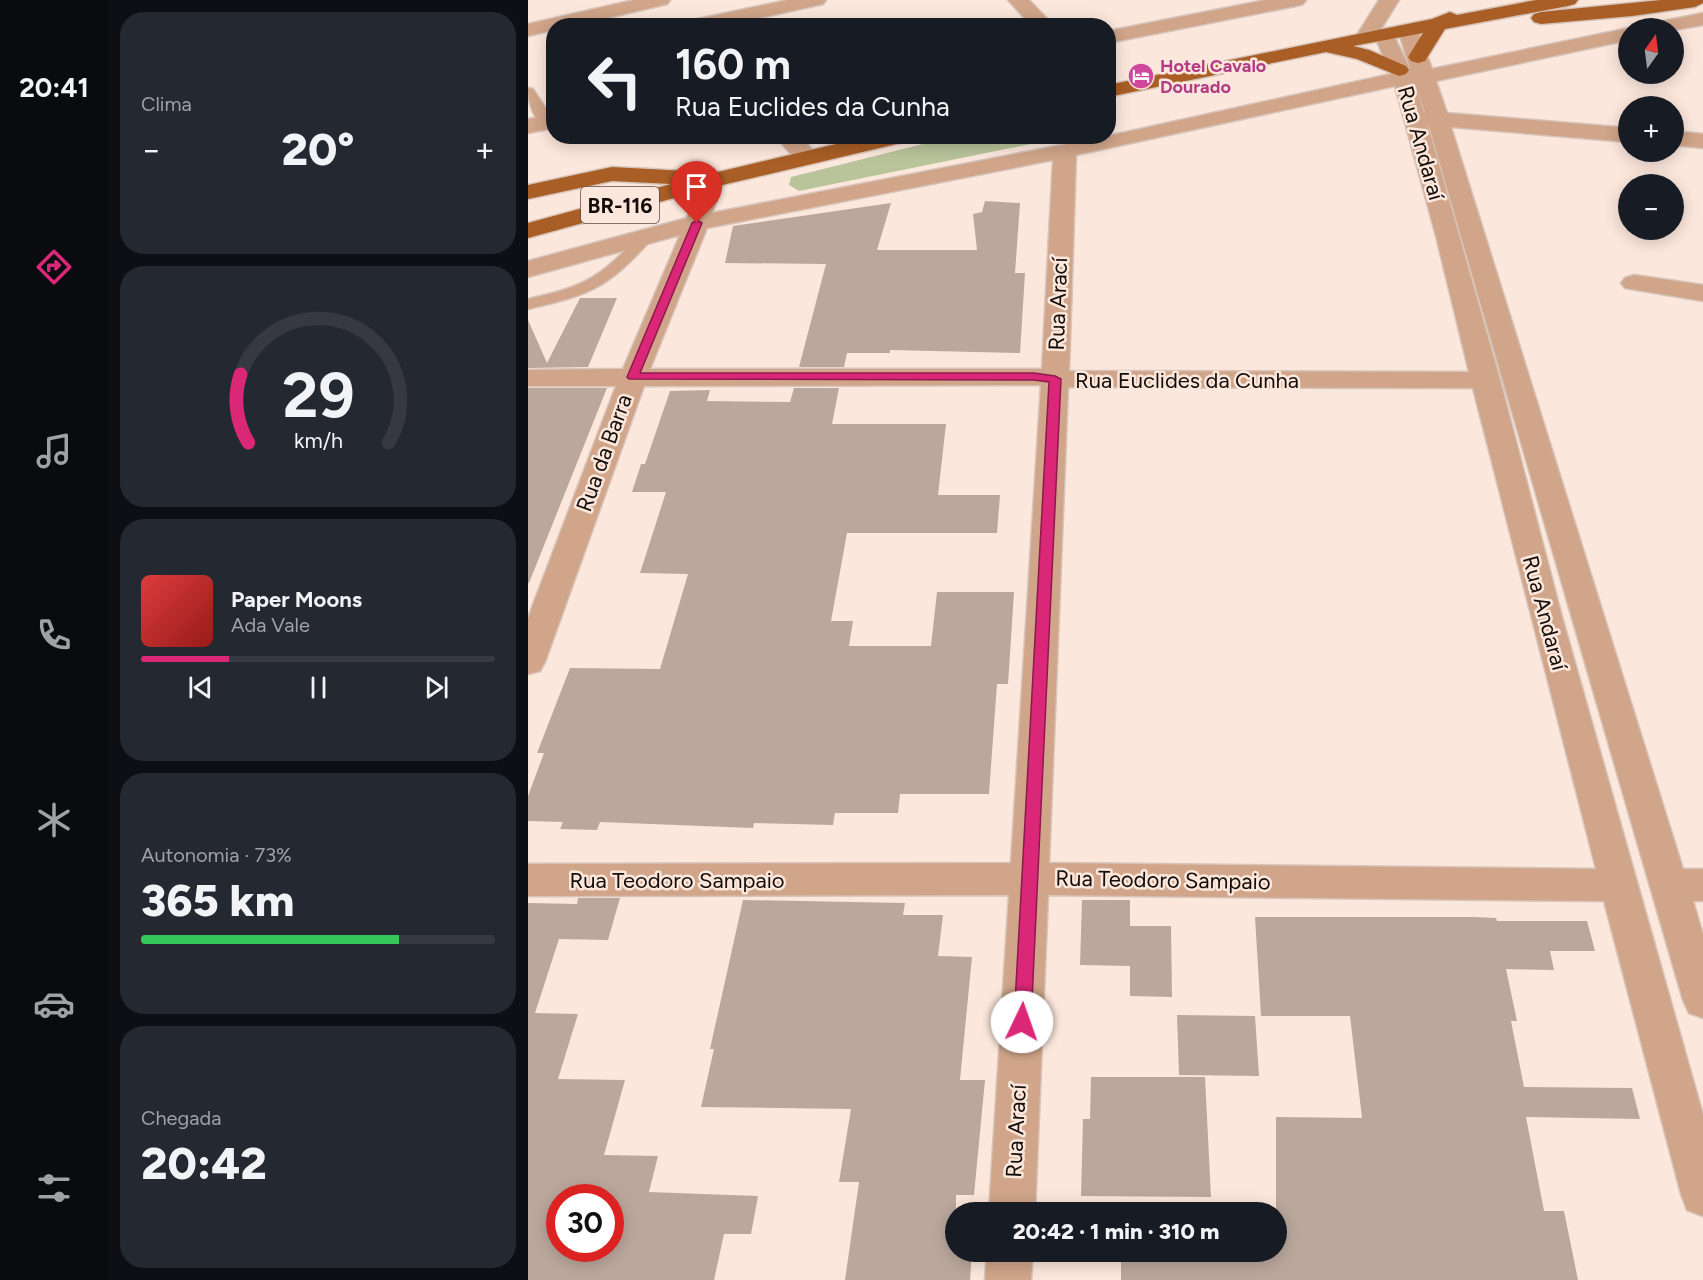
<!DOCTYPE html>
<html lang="pt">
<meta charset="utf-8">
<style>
:root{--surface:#171b24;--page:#242831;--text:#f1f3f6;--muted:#9ea1a6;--line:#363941;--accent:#db2777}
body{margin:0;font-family:Figtree,sans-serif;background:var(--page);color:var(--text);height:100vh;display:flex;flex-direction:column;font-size:22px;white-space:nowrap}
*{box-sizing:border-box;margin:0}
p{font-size:20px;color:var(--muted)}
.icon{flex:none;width:33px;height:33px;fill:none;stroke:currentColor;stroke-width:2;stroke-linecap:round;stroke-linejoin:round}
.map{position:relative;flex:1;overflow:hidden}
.details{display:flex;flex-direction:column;gap:12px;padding:12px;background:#0d0f14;width:420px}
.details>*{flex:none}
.hud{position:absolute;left:18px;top:18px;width:570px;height:126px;border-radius:24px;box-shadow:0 3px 15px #0003;background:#171b24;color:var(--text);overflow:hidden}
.needle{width:39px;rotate:14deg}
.buttons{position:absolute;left:1090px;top:18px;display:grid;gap:12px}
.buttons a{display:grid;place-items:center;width:66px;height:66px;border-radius:50%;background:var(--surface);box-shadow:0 3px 15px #0003;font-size:30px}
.speed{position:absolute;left:18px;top:1184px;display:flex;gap:12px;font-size:30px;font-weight:700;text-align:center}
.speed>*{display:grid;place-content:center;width:78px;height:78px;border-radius:50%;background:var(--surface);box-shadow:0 3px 15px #0003;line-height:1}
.speed .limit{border:9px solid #d22;background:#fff;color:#111}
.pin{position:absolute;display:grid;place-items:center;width:51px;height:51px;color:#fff;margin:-62px -26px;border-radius:50% 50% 50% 0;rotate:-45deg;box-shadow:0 0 6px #0007}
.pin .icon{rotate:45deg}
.me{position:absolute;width:66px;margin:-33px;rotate:3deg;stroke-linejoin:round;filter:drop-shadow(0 0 4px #0008)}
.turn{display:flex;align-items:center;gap:21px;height:126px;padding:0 30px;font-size:27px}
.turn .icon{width:78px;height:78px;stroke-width:2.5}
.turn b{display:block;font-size:42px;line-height:51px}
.big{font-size:45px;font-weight:800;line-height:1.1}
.details .card{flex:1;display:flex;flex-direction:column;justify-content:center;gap:9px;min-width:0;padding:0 21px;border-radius:24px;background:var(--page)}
.details .dial{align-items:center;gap:0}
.dial svg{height:156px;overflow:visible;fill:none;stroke:var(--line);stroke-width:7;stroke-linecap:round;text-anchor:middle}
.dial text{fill:var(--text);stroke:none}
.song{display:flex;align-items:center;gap:18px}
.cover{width:72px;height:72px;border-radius:9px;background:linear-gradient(135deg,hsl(0 70% 55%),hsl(0 70% 35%))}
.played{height:6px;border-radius:3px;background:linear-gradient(90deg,var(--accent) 25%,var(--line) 25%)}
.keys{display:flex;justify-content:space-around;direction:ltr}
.heat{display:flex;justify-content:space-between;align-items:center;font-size:33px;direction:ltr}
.charge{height:9px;border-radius:4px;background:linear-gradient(90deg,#34c759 73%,var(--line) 0)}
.trip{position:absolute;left:417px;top:1202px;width:342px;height:60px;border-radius:30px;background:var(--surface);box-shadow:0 3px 15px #0003;font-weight:800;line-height:60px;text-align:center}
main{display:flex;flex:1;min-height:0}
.tab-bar{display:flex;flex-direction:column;width:108px;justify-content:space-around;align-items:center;background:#090b0e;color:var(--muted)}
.tab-bar .icon{width:42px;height:42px}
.tab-bar .on{color:var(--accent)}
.tab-bar b{font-size:27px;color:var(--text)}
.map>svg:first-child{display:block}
</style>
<main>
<nav class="tab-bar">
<b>20:41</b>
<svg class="icon on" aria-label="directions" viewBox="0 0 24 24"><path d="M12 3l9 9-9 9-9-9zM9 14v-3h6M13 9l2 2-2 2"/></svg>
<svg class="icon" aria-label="music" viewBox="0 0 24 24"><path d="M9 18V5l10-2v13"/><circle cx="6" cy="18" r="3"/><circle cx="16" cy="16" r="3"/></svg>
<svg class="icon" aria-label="phone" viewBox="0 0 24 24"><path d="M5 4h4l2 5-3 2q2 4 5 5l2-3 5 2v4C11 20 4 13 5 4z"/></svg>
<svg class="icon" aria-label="climate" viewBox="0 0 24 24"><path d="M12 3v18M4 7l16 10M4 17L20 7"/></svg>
<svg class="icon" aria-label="car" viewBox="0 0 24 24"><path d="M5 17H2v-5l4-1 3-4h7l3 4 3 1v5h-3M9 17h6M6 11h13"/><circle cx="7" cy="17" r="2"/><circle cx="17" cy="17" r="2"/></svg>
<svg class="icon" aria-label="filters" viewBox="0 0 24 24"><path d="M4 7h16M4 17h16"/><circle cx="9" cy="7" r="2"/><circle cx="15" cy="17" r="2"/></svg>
</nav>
<section class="details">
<div class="card"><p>Clima</p>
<div class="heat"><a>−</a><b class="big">20°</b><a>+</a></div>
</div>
<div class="card dial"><svg viewBox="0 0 100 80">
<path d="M14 69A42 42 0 1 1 86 69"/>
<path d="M14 69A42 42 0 0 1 10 34" stroke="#db2777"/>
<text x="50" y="56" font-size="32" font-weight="700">29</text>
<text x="50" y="72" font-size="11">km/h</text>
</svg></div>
<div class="card">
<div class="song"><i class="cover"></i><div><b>Paper Moons</b><p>Ada Vale</p></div></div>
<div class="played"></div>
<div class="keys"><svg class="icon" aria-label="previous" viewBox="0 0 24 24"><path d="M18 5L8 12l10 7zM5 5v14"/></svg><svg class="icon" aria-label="pause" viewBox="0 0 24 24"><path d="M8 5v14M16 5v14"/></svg><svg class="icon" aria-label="next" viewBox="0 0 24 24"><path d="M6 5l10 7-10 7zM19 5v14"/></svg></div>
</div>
<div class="card"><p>Autonomia · 73%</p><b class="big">365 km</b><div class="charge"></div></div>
<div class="card"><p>Chegada</p><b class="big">20:42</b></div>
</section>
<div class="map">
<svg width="1175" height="1280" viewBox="0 0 1175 1280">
<rect width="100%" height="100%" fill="#fce7dc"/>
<path fill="#b9c49b" d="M423,137h114l-266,54 -10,-6 2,-8z"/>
<g fill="#bba89d" fill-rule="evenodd">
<path d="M457,201l35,2 -5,70h10l-5,80 -130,-3v3h-43l-3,14h-45l27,-103 -101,-1 8,-37 158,-23 -14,47h100l-4,-36 9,-2z"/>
<path d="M52,298h37l-29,69 -60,1v-48l19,43z"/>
<path d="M0,388h79l-78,195h-1z"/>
<path d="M266,388h45l-7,36h114l-8,71h62l-3,38h-150l-16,88h22l-4,25h82l6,-54h77l-6,92h-11l-8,110h-89l-2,19h-63l-2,12 -79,-2 -1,5 -153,-6 -3,8 -37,-1 3,-7 -35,-1v-25l16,-43h-7l33,-85 90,1 28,-95 -48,-1 26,-81h-34l9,-28h4l25,-73 40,-1 -3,11 83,1z"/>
<path d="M50,898h42l-12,42 -49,-1 -24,74 43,1 -20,65 67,1 -21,75 54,1 -9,36 109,4 -7,38h-27l-10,46h-186v-377l49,1zM32,1197h50v51h-50z"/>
<path d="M215,900l162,3 -2,12h40l-5,41 34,1 -12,123h25l-11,115h-18v56h16l-2,29h-125l14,-98h-20l12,-73 -150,-2 13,-58h-4z"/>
<path d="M554,900h48v26h41l1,71 -42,-1v-30l-50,-1z"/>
<path d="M727,917h218l23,1 1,3h90l8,30h-45l4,19 -48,-1 11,52h-6l13,66 108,1 8,31 -114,-2 18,94h20l14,69h-457v-29h155v-134l86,1 -12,-102h-89z"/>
<path d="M649,1015l78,1 4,60 -80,-1z"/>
<path d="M563,1077h114l6,120 -130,-1 2,-77h7z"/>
</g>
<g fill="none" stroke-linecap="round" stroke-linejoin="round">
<defs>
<g id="service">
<path d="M0,88l5,1 21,32 -2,4 -5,1c-14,-4 -19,-25 -19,-38z"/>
<path d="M118,232l8,5 -3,3c-45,49 -59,54 -123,69v-10c59,-13 71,-21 113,-65z"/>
</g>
<g id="minor">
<path d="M106,0h36l-3,4 -93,22h-20v4l-26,6v-12z"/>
<path d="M260,0h38l-3,4 -100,22h-40l3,-4 7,-2z"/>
<path d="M480,0h21l25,26h-22z"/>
<path d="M738,0h40l-3,4 -7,2 -188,37v-12z"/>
<path d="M851,0h20l-18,29 10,1 20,41 -13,-41 3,-4h14l3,4 14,39 197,-41h2h-2v12l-193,41 11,32 182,15v14l-178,-15 232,742h20v32h-10l10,34v83l-14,-5 -6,-13 -254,-874h-1l72,254 62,237 141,498v101l-16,-6 -6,-16 -77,-293 -556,-6 -13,317h-46l20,-317 -481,1v-32l483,-1 30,-478 -397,1 -99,276 -5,9 -12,3v-56l88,-232h-88v-16l95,-1 57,-134 -152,42v-16l159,-43 13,-38 4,-5 8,-2 8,2 4,5 -12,33 396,-77 283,-62 -16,-37 -3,5h-14l-3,-4zM888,84l9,29h-1zM867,86l41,150 33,136 -400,-1 7,-216zM525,160l-11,209h-392l57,-141zM540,387l405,1 123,481 -547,-6z"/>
<path d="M1175,13v12l-29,5v-2h-28l3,-4z"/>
<path d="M26,115v13l-26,5v-14z"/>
<path d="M1146,131l29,3v14l-29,-3z"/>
<path d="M248,136h24l19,21 -3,5c-17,4 -30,-12 -40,-26z"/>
<path d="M1106,275l69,10v16l-78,-13 -4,-5 4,-5z"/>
<path d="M459,1251h46l-2,29h-46z"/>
</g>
<g id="trunk">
<path d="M1008,0h42l-3,4 -7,2 -123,23 -20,32 -7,2 -7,-2 -3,-4 15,-24 -70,13 16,4 37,16 3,4 -3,4 -7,2 -42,-17 -31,-7 -218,45v-12l324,-66 18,-7 7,3z"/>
<path d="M1133,0h42v3l-8,4 -63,9 -91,8 -7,-2 -3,-4 3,-4 7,-2z"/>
<path d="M342,136h42l-3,5 -191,45 -190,52v-15l143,-39 -59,-3 -84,18v-14l84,-18 74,4 8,2 3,4z"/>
</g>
</defs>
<use href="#service" stroke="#d7c4ba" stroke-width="3"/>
<use href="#minor" stroke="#d7c4ba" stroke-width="3"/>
<use href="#trunk" stroke="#d7c4ba" stroke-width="3"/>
<use href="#service" fill="#d0a589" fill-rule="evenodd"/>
<use href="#minor" fill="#d0a589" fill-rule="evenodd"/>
<use href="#trunk" fill="#a85e24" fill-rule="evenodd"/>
</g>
<path fill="#db2777" stroke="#8e194d" stroke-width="1.5" d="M169,220l5,3 -62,150h394l21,3 6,3 -30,643 -3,5 -6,2 -6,-2 -2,-5 35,-640 -15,-2 -405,-1 -2,-2 65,-154z"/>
<defs>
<symbol id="hotel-disc" viewBox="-11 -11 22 22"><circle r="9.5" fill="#d1479c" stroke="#fce7dc"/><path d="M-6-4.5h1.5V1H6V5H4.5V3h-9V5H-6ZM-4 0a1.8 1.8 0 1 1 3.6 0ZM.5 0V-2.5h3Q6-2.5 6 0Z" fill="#fff"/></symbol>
</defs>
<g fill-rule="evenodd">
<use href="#hotel-disc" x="598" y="61" width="30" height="30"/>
</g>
<g text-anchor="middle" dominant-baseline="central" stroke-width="5" stroke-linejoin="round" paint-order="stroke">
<g font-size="18" font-weight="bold" fill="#b23c85" stroke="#fce7dc" text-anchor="start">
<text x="632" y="66">Hotel Cavalo<tspan x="632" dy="21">Dourado</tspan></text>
</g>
<rect fill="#fce7dc" stroke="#5a4e48" stroke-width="1.5" x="53" y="187" width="78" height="36" rx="4.5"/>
<g font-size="21" font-weight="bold" fill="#140d09">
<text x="92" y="205">BR-116</text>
</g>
<g font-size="22" fill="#140d09" stroke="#fce7dc">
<text transform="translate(893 143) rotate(74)">Rua Andaraí</text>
<text transform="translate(530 304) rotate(-88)">Rua Arací</text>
<text x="659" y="380">Rua Euclides da Cunha</text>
<text transform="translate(76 453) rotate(-70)">Rua da Barra</text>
<text transform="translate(1017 613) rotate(75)">Rua Andaraí</text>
<text x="149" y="880">Rua Teodoro Sampaio</text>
<text transform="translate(635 880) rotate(1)">Rua Teodoro Sampaio</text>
<text transform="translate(488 1131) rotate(-87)">Rua Arací</text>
</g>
</g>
</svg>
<div class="buttons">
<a><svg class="needle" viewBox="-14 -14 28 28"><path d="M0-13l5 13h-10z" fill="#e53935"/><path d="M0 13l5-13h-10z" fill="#9ea1a6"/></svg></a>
<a>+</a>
<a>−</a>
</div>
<div class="speed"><div class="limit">30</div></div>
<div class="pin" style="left:169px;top:223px;background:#d93025"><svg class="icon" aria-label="arrive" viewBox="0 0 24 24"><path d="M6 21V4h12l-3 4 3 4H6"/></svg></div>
<svg class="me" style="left:494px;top:1022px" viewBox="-20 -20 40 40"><circle r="19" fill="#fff"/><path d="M0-13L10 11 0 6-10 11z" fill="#db2777"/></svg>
<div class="trip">20:42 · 1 min · 310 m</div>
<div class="hud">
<div class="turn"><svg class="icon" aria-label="left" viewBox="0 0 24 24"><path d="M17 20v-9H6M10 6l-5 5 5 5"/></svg><div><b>160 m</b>Rua Euclides da Cunha</div></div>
</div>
</div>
</main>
